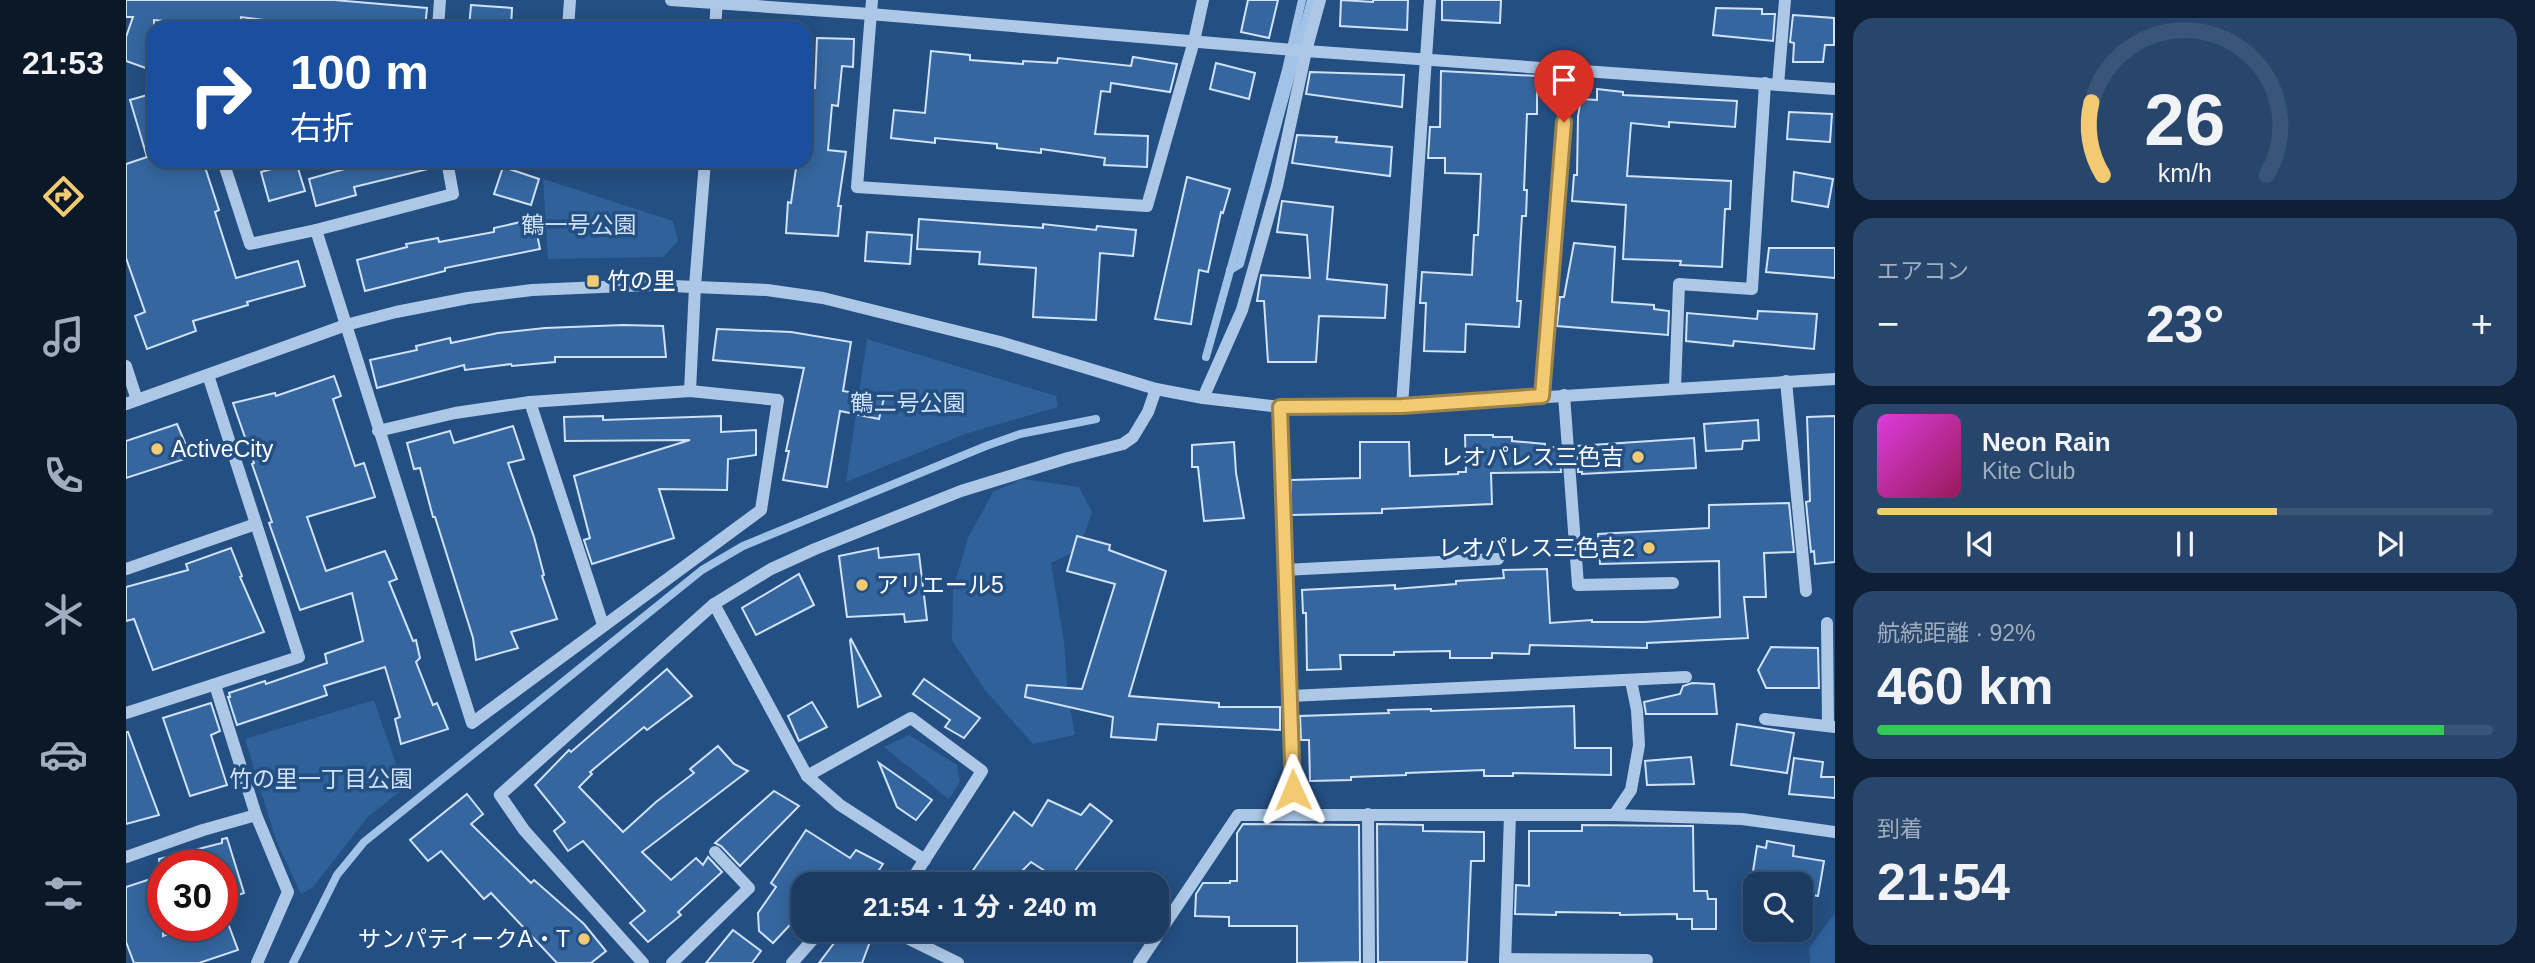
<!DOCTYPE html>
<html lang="ja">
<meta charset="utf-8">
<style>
:root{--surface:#1b3b62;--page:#28466b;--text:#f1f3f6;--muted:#a0adbe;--line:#395577;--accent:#f1ca71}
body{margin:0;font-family:Arial,"Noto Sans JP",sans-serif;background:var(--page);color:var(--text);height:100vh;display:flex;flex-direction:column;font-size:26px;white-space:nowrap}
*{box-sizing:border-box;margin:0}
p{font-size:23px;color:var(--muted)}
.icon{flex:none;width:38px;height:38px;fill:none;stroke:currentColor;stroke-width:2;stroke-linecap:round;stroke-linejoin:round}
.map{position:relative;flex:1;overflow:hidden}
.panel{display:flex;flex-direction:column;gap:18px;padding:18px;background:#0f2036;width:700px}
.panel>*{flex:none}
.guide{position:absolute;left:21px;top:21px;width:665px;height:147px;border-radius:21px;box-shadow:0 4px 18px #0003,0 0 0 2px var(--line);background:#1a4fa0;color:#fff;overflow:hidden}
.buttons{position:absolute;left:1617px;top:872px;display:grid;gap:14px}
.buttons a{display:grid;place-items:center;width:70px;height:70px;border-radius:14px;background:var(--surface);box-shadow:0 4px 18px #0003,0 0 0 2px var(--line);font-size:35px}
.speed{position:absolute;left:21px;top:850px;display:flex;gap:14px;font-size:35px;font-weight:700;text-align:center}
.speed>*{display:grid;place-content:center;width:91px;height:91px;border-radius:50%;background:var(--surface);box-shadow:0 4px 18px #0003,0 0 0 2px var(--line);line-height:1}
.speed .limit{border:10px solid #d22;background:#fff;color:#111}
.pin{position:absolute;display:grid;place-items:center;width:60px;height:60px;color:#fff;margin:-72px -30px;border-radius:50% 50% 50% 0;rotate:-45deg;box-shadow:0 0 7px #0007}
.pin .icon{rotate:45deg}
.me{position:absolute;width:77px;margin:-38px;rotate:359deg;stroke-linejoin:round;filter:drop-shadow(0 0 5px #0008)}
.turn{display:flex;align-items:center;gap:24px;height:147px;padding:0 28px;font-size:32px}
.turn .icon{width:91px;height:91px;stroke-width:2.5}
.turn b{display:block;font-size:49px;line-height:60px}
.big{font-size:52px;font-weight:700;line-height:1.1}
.panel .card{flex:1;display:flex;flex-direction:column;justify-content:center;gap:10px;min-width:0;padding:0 24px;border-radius:21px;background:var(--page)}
.panel .dial{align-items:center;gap:0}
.dial svg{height:182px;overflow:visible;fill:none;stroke:var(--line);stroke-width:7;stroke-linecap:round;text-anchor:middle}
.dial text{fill:var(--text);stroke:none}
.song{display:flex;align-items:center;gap:21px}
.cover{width:84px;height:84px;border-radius:10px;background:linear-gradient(135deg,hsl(300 70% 55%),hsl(330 70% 35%))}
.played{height:7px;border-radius:4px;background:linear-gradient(90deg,var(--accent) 65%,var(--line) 65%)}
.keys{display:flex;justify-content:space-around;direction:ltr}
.heat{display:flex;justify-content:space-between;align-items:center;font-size:38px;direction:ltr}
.charge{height:10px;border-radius:5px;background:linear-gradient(90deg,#34c759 92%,var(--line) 0)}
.trip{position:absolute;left:665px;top:872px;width:378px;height:70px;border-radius:21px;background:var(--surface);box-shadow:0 4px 18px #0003,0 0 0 2px var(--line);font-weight:700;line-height:70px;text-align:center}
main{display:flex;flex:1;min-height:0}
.dock{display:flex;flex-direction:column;width:126px;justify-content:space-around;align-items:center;background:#0b1827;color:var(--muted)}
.dock .icon{width:49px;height:49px}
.dock .selected{color:var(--accent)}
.dock b{font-size:32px;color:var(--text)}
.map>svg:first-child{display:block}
</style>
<main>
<nav class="dock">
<b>21:53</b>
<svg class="icon selected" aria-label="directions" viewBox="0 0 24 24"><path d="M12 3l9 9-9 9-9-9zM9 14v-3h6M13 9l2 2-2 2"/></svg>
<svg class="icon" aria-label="music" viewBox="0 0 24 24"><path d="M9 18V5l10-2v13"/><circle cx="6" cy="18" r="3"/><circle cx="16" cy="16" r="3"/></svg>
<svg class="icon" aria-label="phone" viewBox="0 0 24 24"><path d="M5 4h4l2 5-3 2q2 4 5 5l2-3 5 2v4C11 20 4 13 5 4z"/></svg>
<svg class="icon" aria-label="climate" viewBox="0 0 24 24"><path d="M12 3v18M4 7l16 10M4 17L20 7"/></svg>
<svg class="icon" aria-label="car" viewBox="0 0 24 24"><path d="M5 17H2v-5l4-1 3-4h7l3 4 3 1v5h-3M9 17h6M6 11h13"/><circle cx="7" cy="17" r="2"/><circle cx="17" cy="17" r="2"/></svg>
<svg class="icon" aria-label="filters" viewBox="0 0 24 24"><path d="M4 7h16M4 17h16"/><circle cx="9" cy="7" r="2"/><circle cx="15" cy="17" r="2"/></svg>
</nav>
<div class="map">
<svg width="1709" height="963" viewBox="0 0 1709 963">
<rect width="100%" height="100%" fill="#244f82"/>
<g fill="#2f619a">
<path d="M417,179l130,42 5,20 -15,16 -115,2z"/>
<path d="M741,339l189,57 2,11 -93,27 -119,48z"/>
<path d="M896,479l57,8 13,25 -13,37 -28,14 13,78 4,55 7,39 -42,9 -48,-54 -33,-50 1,-51 15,-51 25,-46z"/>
<path d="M248,700l30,88 -37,30 -54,69 -12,7 -25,-54 -31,-101z"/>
<path d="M783,735l48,30 3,17 -11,17 -65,-52z"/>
<path d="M1709,913v50h-25l-1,-15z"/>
</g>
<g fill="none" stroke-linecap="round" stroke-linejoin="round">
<g stroke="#a1c3e8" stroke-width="8">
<path d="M1104,270l10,-6 71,-264"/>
<path d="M1080,357l80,-287 16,-70"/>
<path d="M167,963l44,-88 27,-33 338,-272 41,-24 243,-100 34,-12 76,-15"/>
</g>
</g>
<g fill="#35669f" stroke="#d0e2f6" stroke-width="2">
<path d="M0,0h208l93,8 -2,20h-98l-86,-11 -1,10 -86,-7v51l-28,-10v-24l7,-20h-7z"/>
<path d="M1122,0h30l-9,38 -28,-6z"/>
<path d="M1215,0l32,2v-2h35l-1,30 -67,-4z"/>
<path d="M1316,0h59l-1,23 -58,-3z"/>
<path d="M345,5l41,3 -1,20h-42z"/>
<path d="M1590,8l46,1v5h13l-2,27 -60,-6z"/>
<path d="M1667,15l41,3v27h-9l-2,17h-30l1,-19 -4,-1z"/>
<path d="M691,38l37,1 -1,28 -11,-1 -4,40 -6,-1 -4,45 18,2 -8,54h3l-3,30 -52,-3 2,-31 3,1 6,-42h8v-73h10z"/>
<path d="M805,51l39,4v5l53,4v-3l34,2 1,-5 73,8 2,-9 44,7 -7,28 -59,-9 -1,9 -9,-1 -6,43 53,2 -1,31 -43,-2 1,-7 -64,-9v4l-44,-5v-4l-62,-6v5l-44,-5 3,-28 31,3z"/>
<path d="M1090,63l39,10 -6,26 -39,-10z"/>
<path d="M1315,71l96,5v38h-10l-3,76h3l-1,26h-4l-5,85h4l-2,26 -53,-3 -1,28 -41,-1 2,-48h-6l2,-31 50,3 2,-40h4l3,-61 -36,-1v-15h-17l2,-31h10z"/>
<path d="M1184,72l94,3 -2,32 -96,-13z"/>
<path d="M1471,89l26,3v3l114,6 -2,26 -66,-5v5l-38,-4 -4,53 104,5 -1,28h-5l-3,58 -42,-2 1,-4 -58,-2 3,-54 -54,-4 2,-26h3l1,-59 3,-17 16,1z"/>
<path d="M28,93v68h49l16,49 -4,2 21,66 62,-17 7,25 -58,16 1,3 -55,16 3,10 -49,18 -12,-33 10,-4 -19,-54v-94l21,-7 -17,-57z"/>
<path d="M1663,112l43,2 -2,28 -43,-3z"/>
<path d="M1171,135l40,2 -1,5 56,5 -2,29 -98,-13z"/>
<path d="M247,161h54l1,8 -74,18 2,8 -40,11 -7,-27z"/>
<path d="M170,162l9,29 -36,10 -8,-29z"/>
<path d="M377,167l36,12 -8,26 -37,-11z"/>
<path d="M1668,172l39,7 -5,28 -36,-6z"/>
<path d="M1061,177l43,12 -7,24 -2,-1 -13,60 -9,-2 -8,54 -36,-5z"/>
<path d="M1156,201l51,6 -6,72 60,6 -2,33 -66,-2 -3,46h-48l-4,-61h-7l4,-26 49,3 -3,-43 -30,-3z"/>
<path d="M408,219l6,30 -95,19v3l-80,20 -8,-31 50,-13 -1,-3 32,-6 1,4 55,-10v-4z"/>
<path d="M793,219l124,9v-4l53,6 1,-4 39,4 -3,26 -33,-3 -4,67 -63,-3 3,-49 -57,-4 1,-12 -63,-3z"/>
<path d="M741,232l45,3 -2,29 -45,-3z"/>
<path d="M1448,243l41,4 -3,55 42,3v4l15,2 -1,24 -111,-9 3,-29h4z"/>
<path d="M1643,248h66v30l-69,-6z"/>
<path d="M1632,311l59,3 -3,35 -80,-8 -1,5 -47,-5 1,-28 70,6z"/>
<path d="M497,325l40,1 3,31h-111v5l-43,4 -1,-2 -46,6 -1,-5 -87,23 -7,-28 47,-10 -1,-4 34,-8 1,5 47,-10 47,-5z"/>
<path d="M591,329l74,3 60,10 -8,49 41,7 -5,21 -39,-8 -13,76 -44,-7 6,-29h-3l18,-83 -91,-8z"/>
<path d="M208,376l7,20 -8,3 22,67 9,-3 11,34 -68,20 19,54 59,-20 12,28 -8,3 24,59 3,-1 4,18 -4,4 17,43 4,-2 11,26 -47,15 -6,-25 5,-2 -15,-50 -61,19 3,9 -90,30 -9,-28h2l-1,-4 36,-12 1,3 61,-21 -2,-9 38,-13 -11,-48 -52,17 -31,-87 3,-1 -20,-58 2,-1 -21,-60 42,-10 1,3z"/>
<path d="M477,416v4l118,-4v16l35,-2v25l-28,4 -1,31 -68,-1 15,49 -82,26 -8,-24 6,-2 -16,-62 116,-36 -125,1 -1,-24z"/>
<path d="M1709,416v146l-20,2 -1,-13 -3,1 -5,-50 4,-1 -3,-84z"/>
<path d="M1632,420l1,20 -16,1 -1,8 -36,2 -2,-27z"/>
<path d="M51,424l14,33 -65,21v-37z"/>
<path d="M387,426l11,33 -16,4 26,74 10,38 -2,1 15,43 -46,13 7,16 -42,12 -3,-22 -38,-121h-2l-13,-49 -6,1 -7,-26 43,-12 4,12z"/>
<path d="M1339,435h28v2h19v4l33,3v4l14,-1 2,25 -70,1 1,31 -110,5v4l-91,2v-35l69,-2v-36h49l1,34 48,-2v-2h8z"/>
<path d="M1568,438l2,30 -114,6v-2h-4l-1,-26z"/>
<path d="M1108,442l2,31 8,45 -40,3 -6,-54h-6v-22z"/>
<path d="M1663,503l5,49 -30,1 2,44h-22l4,41 -101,5v5l-117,-3 -1,9 -37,-1v5h-42v-7l-56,1v3h-54l1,14 -34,1 -1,-57h-3l-1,-23 93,-5v4l61,-5v-3l48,-3 -1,-8 44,-1 3,54 42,-3v2h52l76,-5 -1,-56 -119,3 -2,-30 111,-6v-23z"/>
<path d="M951,536l33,9 -1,5 57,21 -37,125 90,7v4h61v23l-122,-6 -2,16 -45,-3 2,-20 -88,-20 2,-12 55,4 33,-105 -48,-13z"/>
<path d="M105,548l11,28 -2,1 24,55 -111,38 -19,-51 -8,2v-34l62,-17 -2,-6z"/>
<path d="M752,548l1,10 40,-4 8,66 -22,2 -1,-8 -57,3 -8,-61z"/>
<path d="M673,574l15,31 -58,30 -14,-27z"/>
<path d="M725,639l30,57 -23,11 -8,-67z"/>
<path d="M1645,647l47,1 1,40h-53l-8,-18z"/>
<path d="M541,669l25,27 -45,34 -3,-3 -54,45 2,2 -13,13 44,45 33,-30 38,-29 -4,-4 28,-23 16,18 14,7 -106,81 29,28 25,-22 7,7 5,-8 14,15 -44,40 3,3 -33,27 -18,-19 15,-12 -62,-70 -15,10 -14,-20 11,-9 -30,-37 34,-35 2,2z"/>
<path d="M798,679l56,39 -16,20 -19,-11 5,-7 -37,-26z"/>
<path d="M1566,683l22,1 3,30h-71l-2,-12 36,-8 3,-8z"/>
<path d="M686,702l15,25 -28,14 -11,-25z"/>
<path d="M85,703l9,28 -9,4 16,50 -37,11 -27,-78z"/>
<path d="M1448,706l1,42h36v27l-98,-2v3h-29v-6l-78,3v2l-55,2v3l-41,1 -1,-41h-8l-1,-24 89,-3 -1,-3 43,-1v2z"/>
<path d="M1611,724l57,9 -7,40 -56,-8z"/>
<path d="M0,732h2l31,83 -33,9z"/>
<path d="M1565,757l3,27 -47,1 -2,-24z"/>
<path d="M1668,758l29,4 -2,15h14v21l-46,-4z"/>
<path d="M753,763l53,37 -16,20 -19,-13z"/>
<path d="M648,791l25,15 -59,60 -19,-20 -6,-3z"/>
<path d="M341,794l16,20 -12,10 60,59 3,-3 50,44 22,27 -15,12h-34l-66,-70 -7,6 -43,-48 -13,10 -18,-21z"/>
<path d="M922,800l33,15 9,-11 22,17 -47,63 -34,-22 -22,22h-28l-12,-8 45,-64 18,14z"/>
<path d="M1117,824l116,1 1,137 -63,1v-37h-68v-9l-34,-1 1,-22 7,-11h27v-2h7v-48z"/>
<path d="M1251,824l46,1v6l61,1v29h-13l-4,101h-89z"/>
<path d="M1456,825l111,1 1,65h13l1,8h8v30h-24v-10h-15v-5l-57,1v-2l-64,-1v3l-41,-1 1,-29 13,1v-55h53z"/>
<path d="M680,830l44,28 6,-8 27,14 -13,20h-24l-18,-11 -8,11h-17v27l-30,32 -14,-12 -1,-18 18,-26 -5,-4z"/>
<path d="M101,838l17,55 -22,8v-35h-62l-1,-7 63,-16v-4z"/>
<path d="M1641,841l27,5 -1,10 31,5 -6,35 -17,-3v-9h-50l6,-38 9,2z"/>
<path d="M37,875v61l27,-10h39l9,24 -39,13h-65l-8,-21v-55z"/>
<path d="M607,930l28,21 -9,12h-46z"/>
<path d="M718,930l27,9 -9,24h-43z"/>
</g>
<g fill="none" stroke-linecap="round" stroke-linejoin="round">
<g stroke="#adc8e7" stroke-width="12">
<path d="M545,0l199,14 436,37 529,38"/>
<path d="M746,0l-15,187 290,19 47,-165 9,-41"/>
<path d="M312,28l2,-28"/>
<path d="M442,28l2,-28"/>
<path d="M589,28l2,-28"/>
<path d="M1652,85l7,-85"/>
<path d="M97,161l27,83 66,-14 137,-36 -6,-33"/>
<path d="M190,230l156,493 289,-213 17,-110 -88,-9 -160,11 -75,11 -77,18"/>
<path d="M0,366l11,34"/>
<path d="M1660,381l20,210"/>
<path d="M1549,387l4,-103 73,5 13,-206"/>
<path d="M564,391l5,-105 10,-125"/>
<path d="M1438,395l14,190 95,-2"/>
<path d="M1416,396l11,-116 14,-210"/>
<path d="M1077,398l39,-88 35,-124 29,-135 14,-51"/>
<path d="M404,402l73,223"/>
<path d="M0,404l220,-79 50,-13 72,-14 64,-8 116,-5 119,5 56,8 177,44 156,47 47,9 77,9 122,-1 433,-27"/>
<path d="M1276,406l28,-406"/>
<path d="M1154,407l4,163 7,126 2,117"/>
<path d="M0,569l130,-45"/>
<path d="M1158,570l214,-11"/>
<path d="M588,604l93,172 104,-58 71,53 -73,113"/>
<path d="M1701,623l1,103"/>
<path d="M89,685l41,130 32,77 -31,71"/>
<path d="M1165,696l395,-19"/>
<path d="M0,713l173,-56 -91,-282"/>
<path d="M1639,719l70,8"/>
<path d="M681,776l33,29 85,55"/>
<path d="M1242,814l1,149"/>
<path d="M1488,815l17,-25 8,-45 -2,-35 -6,-29"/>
<path d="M0,857l77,-27 53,-15"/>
<path d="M763,929l69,34"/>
<path d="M1379,959l142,1"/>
<path d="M517,963l-119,-133 -24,-35 214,-191 57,-35 44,-20 146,-58 107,-33 55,-14 10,-7 15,-25 8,-23"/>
<path d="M546,963l77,-75 -34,-36"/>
<path d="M666,963l30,-34"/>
<path d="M1013,963l99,-148h376l128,4 93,13"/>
<path d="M1379,963l5,-148"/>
</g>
</g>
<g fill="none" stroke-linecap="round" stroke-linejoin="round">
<defs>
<path id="route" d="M1167,790l-13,-383 122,-1 140,-10 22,-274"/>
</defs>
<use href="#route" stroke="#9d8349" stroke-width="18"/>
<use href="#route" stroke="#f1ca71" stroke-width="12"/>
</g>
<g fill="#f1ca71" stroke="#244f82" stroke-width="2.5">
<rect x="460" y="274" width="14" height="14" rx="3.5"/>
<circle cx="31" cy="449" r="7"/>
<circle cx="1512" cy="457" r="7"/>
<circle cx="1523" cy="548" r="7"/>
<circle cx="736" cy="585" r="7"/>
<circle cx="458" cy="939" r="7"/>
</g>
<g text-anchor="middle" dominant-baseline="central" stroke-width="7" stroke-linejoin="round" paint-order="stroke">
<g font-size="23" fill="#d0e2f6" stroke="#244f82">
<text x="453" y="225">鶴一号公園</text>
<text x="782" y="403">鶴二号公園</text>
<text x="195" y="779">竹の里一丁目公園</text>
</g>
<g font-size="23" fill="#fff" stroke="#244f82" text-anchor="start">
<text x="481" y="281">竹の里</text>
<text x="45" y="449">ActiveCity</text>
<text x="1498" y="457" text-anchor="end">レオパレス三色吉</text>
<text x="1509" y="548" text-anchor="end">レオパレス三色吉2</text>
<text x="750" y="585">アリエール5</text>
<text x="444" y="939" text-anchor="end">サンパティークA・T</text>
</g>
</g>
</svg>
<div class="buttons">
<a><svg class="icon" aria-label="search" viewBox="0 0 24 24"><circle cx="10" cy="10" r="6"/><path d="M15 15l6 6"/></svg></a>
</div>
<div class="speed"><div class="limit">30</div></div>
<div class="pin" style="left:1438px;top:122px;background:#d93025"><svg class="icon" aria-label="arrive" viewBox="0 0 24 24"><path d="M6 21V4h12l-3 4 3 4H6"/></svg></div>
<svg class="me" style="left:1167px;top:790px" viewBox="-20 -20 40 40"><path d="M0-17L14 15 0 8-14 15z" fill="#f1ca71" stroke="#fff" stroke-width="4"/></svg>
<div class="trip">21:54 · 1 分 · 240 m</div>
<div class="guide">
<div class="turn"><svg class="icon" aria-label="right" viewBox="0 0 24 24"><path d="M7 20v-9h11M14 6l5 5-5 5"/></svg><div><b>100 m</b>右折</div></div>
</div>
</div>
<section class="panel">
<div class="card dial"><svg viewBox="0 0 100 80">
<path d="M14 69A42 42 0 1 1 86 69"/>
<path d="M14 69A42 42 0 0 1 9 37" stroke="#f1ca71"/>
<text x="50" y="56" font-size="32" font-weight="700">26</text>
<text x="50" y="72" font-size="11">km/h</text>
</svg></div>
<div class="card"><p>エアコン</p>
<div class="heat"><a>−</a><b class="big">23°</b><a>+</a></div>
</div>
<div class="card">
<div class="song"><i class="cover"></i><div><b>Neon Rain</b><p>Kite Club</p></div></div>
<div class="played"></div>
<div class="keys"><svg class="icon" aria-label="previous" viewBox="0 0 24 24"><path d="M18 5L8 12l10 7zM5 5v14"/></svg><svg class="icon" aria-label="pause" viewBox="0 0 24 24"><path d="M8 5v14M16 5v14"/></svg><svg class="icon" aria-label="next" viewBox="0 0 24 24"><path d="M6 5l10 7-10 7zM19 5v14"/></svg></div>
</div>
<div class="card"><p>航続距離 · 92%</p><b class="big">460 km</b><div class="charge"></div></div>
<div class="card"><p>到着</p><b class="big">21:54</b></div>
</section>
</main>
